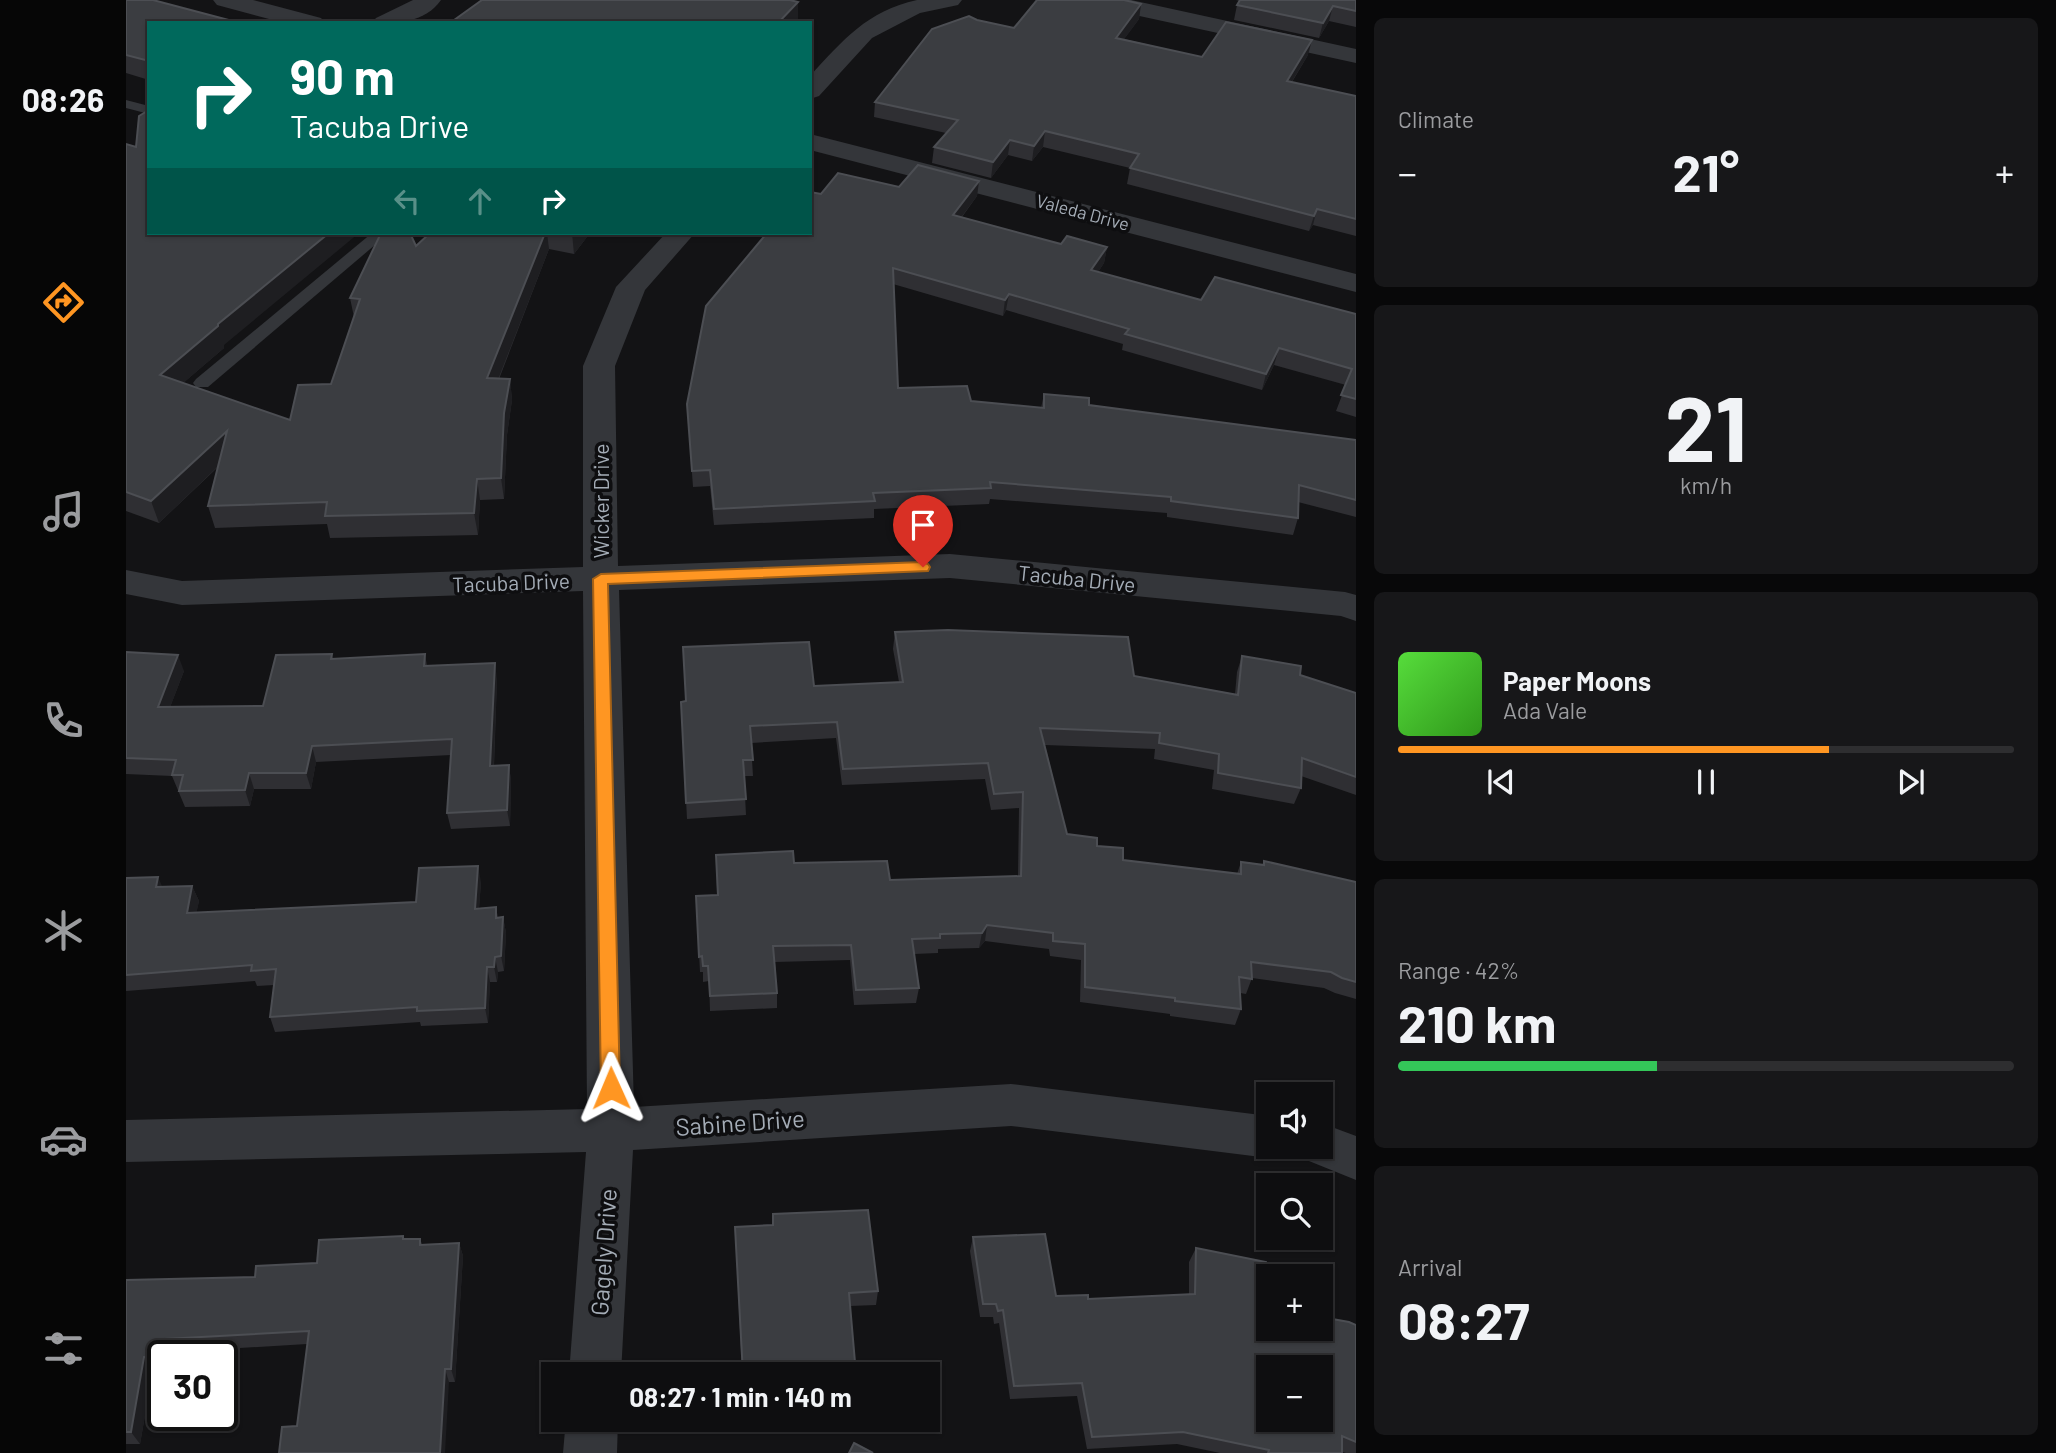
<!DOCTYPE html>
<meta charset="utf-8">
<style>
:root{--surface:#0e0e10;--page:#171719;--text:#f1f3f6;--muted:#9b9c9f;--line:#2e2e30;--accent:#ff9622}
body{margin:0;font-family:Barlow,sans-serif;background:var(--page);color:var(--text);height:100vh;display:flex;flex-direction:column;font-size:26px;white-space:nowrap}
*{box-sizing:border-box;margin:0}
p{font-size:23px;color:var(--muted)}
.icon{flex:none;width:38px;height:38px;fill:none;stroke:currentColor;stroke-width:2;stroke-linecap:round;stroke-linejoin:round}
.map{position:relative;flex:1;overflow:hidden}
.drawer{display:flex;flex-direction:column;gap:18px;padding:18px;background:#080809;width:700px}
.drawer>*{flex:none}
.guide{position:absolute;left:21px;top:21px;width:665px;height:214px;border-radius:0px;box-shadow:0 2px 5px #0004,0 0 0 2px var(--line);background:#00695c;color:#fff;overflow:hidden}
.buttons{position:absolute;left:1130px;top:1082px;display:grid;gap:14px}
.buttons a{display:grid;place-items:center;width:77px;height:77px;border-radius:0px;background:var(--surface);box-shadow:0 2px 5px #0004,0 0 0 2px var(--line);font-size:35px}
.speed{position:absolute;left:21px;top:1340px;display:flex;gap:14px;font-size:35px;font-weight:700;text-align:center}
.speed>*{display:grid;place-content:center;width:91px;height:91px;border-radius:50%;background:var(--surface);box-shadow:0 2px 5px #0004,0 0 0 2px var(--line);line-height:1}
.speed .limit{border:4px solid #111;border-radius:10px;background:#fff;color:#111}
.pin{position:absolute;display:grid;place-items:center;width:60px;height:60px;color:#fff;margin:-72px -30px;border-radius:50% 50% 50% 0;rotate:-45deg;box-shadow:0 0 7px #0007}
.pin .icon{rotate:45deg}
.me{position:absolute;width:77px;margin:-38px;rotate:359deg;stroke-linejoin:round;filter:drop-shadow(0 0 5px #0008)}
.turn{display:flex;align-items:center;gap:24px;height:147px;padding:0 28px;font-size:32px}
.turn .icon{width:91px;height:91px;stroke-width:2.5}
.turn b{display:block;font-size:49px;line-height:60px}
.lanes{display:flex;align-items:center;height:66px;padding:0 28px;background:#0003;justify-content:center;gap:35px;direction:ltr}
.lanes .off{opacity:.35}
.big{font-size:52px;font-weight:700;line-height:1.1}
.drawer .tile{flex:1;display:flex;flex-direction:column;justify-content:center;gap:10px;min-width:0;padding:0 24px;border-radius:10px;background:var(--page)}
.drawer .dial{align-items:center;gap:0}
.dial b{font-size:91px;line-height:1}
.song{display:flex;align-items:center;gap:21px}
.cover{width:84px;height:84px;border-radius:10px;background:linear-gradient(135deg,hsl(110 70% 55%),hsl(110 70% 35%))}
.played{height:7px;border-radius:4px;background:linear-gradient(90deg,var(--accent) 70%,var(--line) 70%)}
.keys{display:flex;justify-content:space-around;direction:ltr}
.heat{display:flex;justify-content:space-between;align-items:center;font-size:38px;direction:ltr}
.charge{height:10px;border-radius:5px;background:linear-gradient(90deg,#34c759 42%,var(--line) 0)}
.trip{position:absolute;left:415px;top:1362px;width:399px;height:70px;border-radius:0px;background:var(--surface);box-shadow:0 2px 5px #0004,0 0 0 2px var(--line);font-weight:700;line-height:70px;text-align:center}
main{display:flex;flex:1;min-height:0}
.tabs{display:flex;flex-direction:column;width:126px;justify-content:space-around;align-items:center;background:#060606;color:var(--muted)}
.tabs .icon{width:49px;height:49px}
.tabs .active{color:var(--accent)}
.tabs b{font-size:32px;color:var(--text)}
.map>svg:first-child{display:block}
</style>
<main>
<nav class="tabs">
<b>08:26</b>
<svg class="icon active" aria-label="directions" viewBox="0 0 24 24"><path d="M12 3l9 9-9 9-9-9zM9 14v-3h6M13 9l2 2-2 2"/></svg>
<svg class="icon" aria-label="music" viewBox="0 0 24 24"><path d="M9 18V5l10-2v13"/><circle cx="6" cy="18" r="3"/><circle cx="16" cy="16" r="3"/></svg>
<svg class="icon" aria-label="phone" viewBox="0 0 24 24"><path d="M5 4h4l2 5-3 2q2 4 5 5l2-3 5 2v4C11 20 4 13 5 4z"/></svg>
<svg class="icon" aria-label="climate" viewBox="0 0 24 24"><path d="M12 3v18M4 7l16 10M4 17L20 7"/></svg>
<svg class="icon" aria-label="car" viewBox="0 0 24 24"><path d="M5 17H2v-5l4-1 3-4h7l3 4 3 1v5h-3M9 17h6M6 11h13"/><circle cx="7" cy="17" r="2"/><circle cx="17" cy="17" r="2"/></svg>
<svg class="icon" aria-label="filters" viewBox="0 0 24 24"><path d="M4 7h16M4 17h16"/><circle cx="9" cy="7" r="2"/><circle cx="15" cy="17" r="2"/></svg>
</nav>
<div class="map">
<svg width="1230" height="1453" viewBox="0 0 1230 1453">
<rect width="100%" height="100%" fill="#131315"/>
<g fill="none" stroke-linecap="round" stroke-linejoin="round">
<g fill="#34363a" fill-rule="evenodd">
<path d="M0,100l23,6v8l-23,-6z"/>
<path d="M246,233h17l-181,154h-12l-3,-4 3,-4z"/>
</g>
<g fill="#34363a" fill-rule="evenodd">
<path d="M87,0h40l68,18 4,5h-41l-67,-18z"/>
<path d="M287,0h28c-16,23 -44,23 -69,23l4,-5z"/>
<path d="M791,0h45l-4,5 -38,8 -48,25 -53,58 -9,3v-23c33,-36 57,-65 107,-76z"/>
<path d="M960,0h45l225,49v14l-258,-56 -8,-2z"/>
<path d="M684,134l546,140v18l-546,-142z"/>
<path d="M540,233h29l-50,57 -30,76 3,200 332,-12 395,38 11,3v26l-15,-5 -391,-38 -331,12 15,517 377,-23 258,32v30h19l-2,6 -17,6 -258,-32 -378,24 -12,224h-52l17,-222 -460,10v-42l461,-11 -4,-518 -401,14 -56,-11v-24l56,11 401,-14v-201l33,-79z"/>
<path d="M1195,1123l35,13v44l-52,-21 -6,-13h23z"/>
<path d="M440,1419h52l-1,34h-54z"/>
</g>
</g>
<g fill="#2f2f33">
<path d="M0,0l23,23v57l-23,-7z"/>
<path d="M1110,0h120v27l-27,-6 -10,17 -85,-18 3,-15 3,-4z"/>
<path d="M1015,4l-2,15 -15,20 78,18 106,-2 -16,27 64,14v140l-43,-11 -4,6 -182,-47 3,-16 -87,-21 -11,14 -24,-6 -17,23 -59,-15 2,-16 12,-14 -72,-16 1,-15 102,-82 37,8z"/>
<path d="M0,144l98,201v3l-41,35 107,37 41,-36 23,-67 -4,-19 66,-52 14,-13h160l-16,21 -25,-5 -50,130h11l2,21 -5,35 -3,64 -24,1 -2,35 -148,3 -3,-14 -112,4 -7,-22 10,-39 -59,56 -33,-12z"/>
<path d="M853,181l-2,15 -15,21 99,27 46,3 -3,16 -6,9 103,28 155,14v103l-20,-6 10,-26 -72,-20 -12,25 -140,-40 1,-6 -117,-34 -3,6 -110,-32 5,104 73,13 70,7 3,-14 45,11 267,35v77l-58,-15v16l-5,17 -126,-18v-4l-177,-14 -1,5 -115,5v9l-160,7 -4,-39 -17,1 -6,-83 134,-210z"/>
<path d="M769,632l340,62 2,-22 5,-16 114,37v102l-55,-19v12l-7,16 -82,-15 2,-19 -60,-11 1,-10 -110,-4 22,89 30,12 26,14 114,14 4,-12 21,3 2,-4 92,21v117l-21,-6 -11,-5 -72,-10 -6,16 -6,-1 1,16 -6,16 -65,-9v-2l-90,-12 1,-42 -31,-4 -1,-7 -64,-8 -6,7 -41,1v4l-24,1 5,34 -3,15 -62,2 -4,-45 -75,2 2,31v15l-67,3 -1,-30 -6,1v-10h-3l-4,-76 21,-1 -1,-40 78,8 96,17 128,-4 1,-68 -28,2 -6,-31 -143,6 -6,-47 -85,5 2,33h-9l2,39 -59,4 -6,-117 133,-16 85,-4 -6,-33z"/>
<path d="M0,652l58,19 -14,36 93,-1 69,-52 1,5 92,-5 2,12 70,13 -3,87 15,-1 2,16 -1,45 -59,3 -4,-16 4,-58 -135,7 -5,27h-57l-4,17 -65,1 -13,-31 -46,-2z"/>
<path d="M0,878l36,9 30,-1 7,15 -3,12 220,-11 65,-20 -2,26 17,-1 2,11 5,-1 3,16 -2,38 -6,1 -1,10h-7l-2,41 -67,3 -1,-4 -145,10 -5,-15 4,-32 -17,1 -2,-5 -129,10z"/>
<path d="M647,1214l105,77 -2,14 -26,1 6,68h-114l-7,-147 37,-2z"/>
<path d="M847,1237l83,59 32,3 101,-5v-32l7,-14 71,59 89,18v128h-10l-4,-1v1h-122l-43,-9 -90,5 -10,-53 -67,3 -11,-76 -5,1 -1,-7h-13l-10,-66z"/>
<path d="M279,1239h15l2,5 37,-1 4,13 -8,126h-6l-152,44 10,-82 -134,8 -1,4h-9v2h-5l-1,11 -4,1 -13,74h-14v-164l129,-3 62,-14z"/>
</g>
<g fill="#1e1e21">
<path d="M672,2v20l-2,1h-18z"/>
<path d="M1015,4l-2,15 -25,34 2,-15z"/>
<path d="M1207,6l-4,15 -10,17 4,-15z"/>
<path d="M1186,40l-4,15 -25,41 4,-15z"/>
<path d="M919,131l-2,16 -11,14 2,-15z"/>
<path d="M884,140l-2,15 -17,23 2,-16z"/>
<path d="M853,181l-2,15 -26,35 2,-16z"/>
<path d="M1191,209l-4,16 -4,6 5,-15z"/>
<path d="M203,233h30l-135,112v3l-57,49 -7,-22 58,-51z"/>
<path d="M419,233h2l2,16 -59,151 -3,-22z"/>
<path d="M446,233h18l-16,21z"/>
<path d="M981,247l-3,16 -15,23 2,-16z"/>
<path d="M883,294l-3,16 -3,6 2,-16z"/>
<path d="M1153,348l-5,17 -12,25 4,-16z"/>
<path d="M384,379l2,21 -5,35 -3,64 -3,-21 3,-65z"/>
<path d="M101,431l6,21 -74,71 -8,-22z"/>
<path d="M351,479l3,21 -2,35 -4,-22z"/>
<path d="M52,655l6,16 -20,52 -6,-16z"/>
<path d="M369,663l2,16 -4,103 -3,-16z"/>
<path d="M186,746l4,16 -5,27 -5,-16z"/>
<path d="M383,765l2,16 -1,45 -3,-16z"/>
<path d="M123,773l5,16 -4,17 -5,-16z"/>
<path d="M352,866l3,16 -3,42 -3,-15z"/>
<path d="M32,877l7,16 -9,-6z"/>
<path d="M66,886l7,15 -6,28 -6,-16z"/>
<path d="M377,917l3,16 -2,38 -3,-15z"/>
<path d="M861,925l-2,16 -6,7 3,-15z"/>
<path d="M369,957l3,15 -1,10 -3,-15z"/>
<path d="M361,967l3,15 -2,41 -3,-15z"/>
<path d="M333,1243l4,13 -8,126 -4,-13z"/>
<path d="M39,1339l8,13 -1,4 -8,-11z"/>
<path d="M24,1345l8,13 -1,11 -9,-12z"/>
<path d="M18,1357l9,13 -13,74 -9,-12z"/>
<path d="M319,1369l4,13 -4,71h-5z"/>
</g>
<g fill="#3b3d41" stroke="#4c4e53" stroke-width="2" fill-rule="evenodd">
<path d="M0,0h27l87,23h-91v38l-23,-6z"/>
<path d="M356,0h308l8,2 -20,21h-328z"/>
<path d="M911,0h87l17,4 -25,34 86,19 24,-35 86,18 -25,41 69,15v123l-39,-10 -3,7 -184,-48 9,-14 -94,-23 -11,15 -24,-6 -17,22 -59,-15 24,-27 -83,-18 57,-73 37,-13 8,4 37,8z"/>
<path d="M1114,0h116v11l-23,-5 -10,17 -86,-18z"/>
<path d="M23,110v123h180l-111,91v2l-58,49 130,45 8,-35 33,-1 29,-85 -10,-1 31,-65h29l6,13 14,-13h115l-58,145 23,1 -6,34 -3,65 -24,1 -3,34 -149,3 2,-14 -119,4 19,-75 -76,70 -25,-9v-348l10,3 3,-31z"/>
<path d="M792,165l61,16 -26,34 108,29 6,-8 40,11 -16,23 110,30 14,-23 141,37v85l-15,-4 11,-26 -73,-21 -13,26 -141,-40 4,-5 -120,-35 -4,6 -112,-32 5,120 69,-2 4,15 73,7v-14l45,4v7l267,35v60l-57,-15 -1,33 -127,-17v-4l-181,-15 1,6 -118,5 2,8 -161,8 -4,-39 -18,1 -5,-67 19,-98 61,-73h43v-41l11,2 17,-21 61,14z"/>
<path d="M822,630l180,7 6,39 104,19 4,-39 59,10 -1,9 56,18v84l-54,-19 -1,30 -83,-15 1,-19 -60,-11 1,-10 -120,-5 27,106 30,4v8l26,2v12l118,14v-12l23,3v-4l92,21v100l-14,-4 -11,-6 -80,-10 1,17 -13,-2 2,32 -66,-8v-3l-90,-11v-43l-32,-3v-8l-66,-8 -5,8 -42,1v4l-28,1 7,49 -63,2 -5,-45 -78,1 4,47 -67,3 -2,-30h-5l-1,-10 -3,1 -3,-61 22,-1 -2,-40 77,-4 1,12 93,-2 3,19 131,-4 2,-84 -29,2 -6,-31 -145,6 -6,-47 -87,4 3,34h-10l3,39 -60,4 -5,-101 5,-1 -3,-54 126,-5 5,44 89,-4 -8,-50z"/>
<path d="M0,652l52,3 -20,52 105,-1 13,-51 56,-1 -1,5 94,-5 -1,12 71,-3 -5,103 19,-1 -2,45 -60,3 5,-74 -140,7 -6,27h-57l-4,17 -66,1 4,-16h-11l4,-15 -50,-2z"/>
<path d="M352,866l-3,43 21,-2v11l7,-1 -2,39 -6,1 -1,10h-7l-2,41 -68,3v-4l-147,10 6,-48 -25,2 1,-6 -126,10v-97l32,-1 -2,10 36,-1 -5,27 229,-11 3,-34z"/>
<path d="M742,1210l10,81 -29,2 7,81h-113l-8,-147 38,-2v-11z"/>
<path d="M919,1234l11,62 32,-1v4l107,-5 1,-46 70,14 3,66h52v-11l28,5 7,3v117l-14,-6v17h-74l1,-3 -86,-18 -91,5 -10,-54 -68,3 -11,-76 -5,1 -2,-7h-13l-10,-67zM1143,1367h52v52h-52z"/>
<path d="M277,1236v3h17v6l39,-2 -8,126h-6l-5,84h-161l3,-26 15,-1 12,-95 -144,8 -1,6h-14l-2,12h-4l-13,75h-5v-152l129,-3 1,-11 61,-3 2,-23z"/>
<path d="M728,1443l19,10h-24z"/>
</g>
<path fill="#ff9622" stroke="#a66216" stroke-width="2" d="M797,562l5,2 2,3 -2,4 -320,13 12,504 -3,6 -6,2 -7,-2 -3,-6 -8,-509 8,-5z"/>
<g text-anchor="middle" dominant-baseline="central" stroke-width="7" stroke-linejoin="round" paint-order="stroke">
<g font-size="18" fill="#a4acb6" stroke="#0e0e10">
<text transform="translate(957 212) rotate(15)">Valeda Drive</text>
</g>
<g font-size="21" fill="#a4acb6" stroke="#0e0e10">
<text transform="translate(474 501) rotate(-90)">Wicker Drive</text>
<text transform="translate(951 578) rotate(6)">Tacuba Drive</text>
<text transform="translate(385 582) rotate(-2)">Tacuba Drive</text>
</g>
<g font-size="24" fill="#a4acb6" stroke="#0e0e10">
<text transform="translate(614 1122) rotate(-4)">Sabine Drive</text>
<text transform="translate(477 1252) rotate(-86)">Gagely Drive</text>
</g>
</g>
</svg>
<div class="buttons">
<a><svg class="icon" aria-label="sound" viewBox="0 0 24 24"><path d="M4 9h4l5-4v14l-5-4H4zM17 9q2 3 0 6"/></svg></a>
<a><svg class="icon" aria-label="search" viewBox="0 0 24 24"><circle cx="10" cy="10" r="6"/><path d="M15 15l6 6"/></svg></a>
<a>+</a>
<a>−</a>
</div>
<div class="speed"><div class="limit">30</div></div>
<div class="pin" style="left:797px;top:567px;background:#d93025"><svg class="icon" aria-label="arrive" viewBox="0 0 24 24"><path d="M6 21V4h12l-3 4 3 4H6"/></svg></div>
<svg class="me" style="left:485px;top:1088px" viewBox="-20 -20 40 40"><path d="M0-17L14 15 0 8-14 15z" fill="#ff9622" stroke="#fff" stroke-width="4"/></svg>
<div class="trip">08:27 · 1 min · 140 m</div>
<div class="guide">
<div class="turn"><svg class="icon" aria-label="right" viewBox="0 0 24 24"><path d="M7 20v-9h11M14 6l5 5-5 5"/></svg><div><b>90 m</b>Tacuba Drive</div></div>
<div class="lanes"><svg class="icon off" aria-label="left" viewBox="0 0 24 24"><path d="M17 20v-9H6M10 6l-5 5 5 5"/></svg><svg class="icon off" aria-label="ahead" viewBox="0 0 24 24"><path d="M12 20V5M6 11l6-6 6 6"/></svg><svg class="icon" aria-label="right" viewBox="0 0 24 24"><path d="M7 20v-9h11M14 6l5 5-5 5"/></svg></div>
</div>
</div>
<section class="drawer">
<div class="tile"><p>Climate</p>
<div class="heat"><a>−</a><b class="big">21°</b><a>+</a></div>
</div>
<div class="tile dial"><b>21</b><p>km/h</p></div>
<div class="tile">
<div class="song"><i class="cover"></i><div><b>Paper Moons</b><p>Ada Vale</p></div></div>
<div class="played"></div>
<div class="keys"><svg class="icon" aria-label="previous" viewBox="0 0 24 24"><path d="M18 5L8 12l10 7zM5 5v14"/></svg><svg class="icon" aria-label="pause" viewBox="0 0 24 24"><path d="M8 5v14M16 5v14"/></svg><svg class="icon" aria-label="next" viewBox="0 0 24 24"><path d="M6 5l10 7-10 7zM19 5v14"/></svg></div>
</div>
<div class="tile"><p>Range · 42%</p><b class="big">210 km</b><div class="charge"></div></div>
<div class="tile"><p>Arrival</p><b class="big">08:27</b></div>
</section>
</main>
